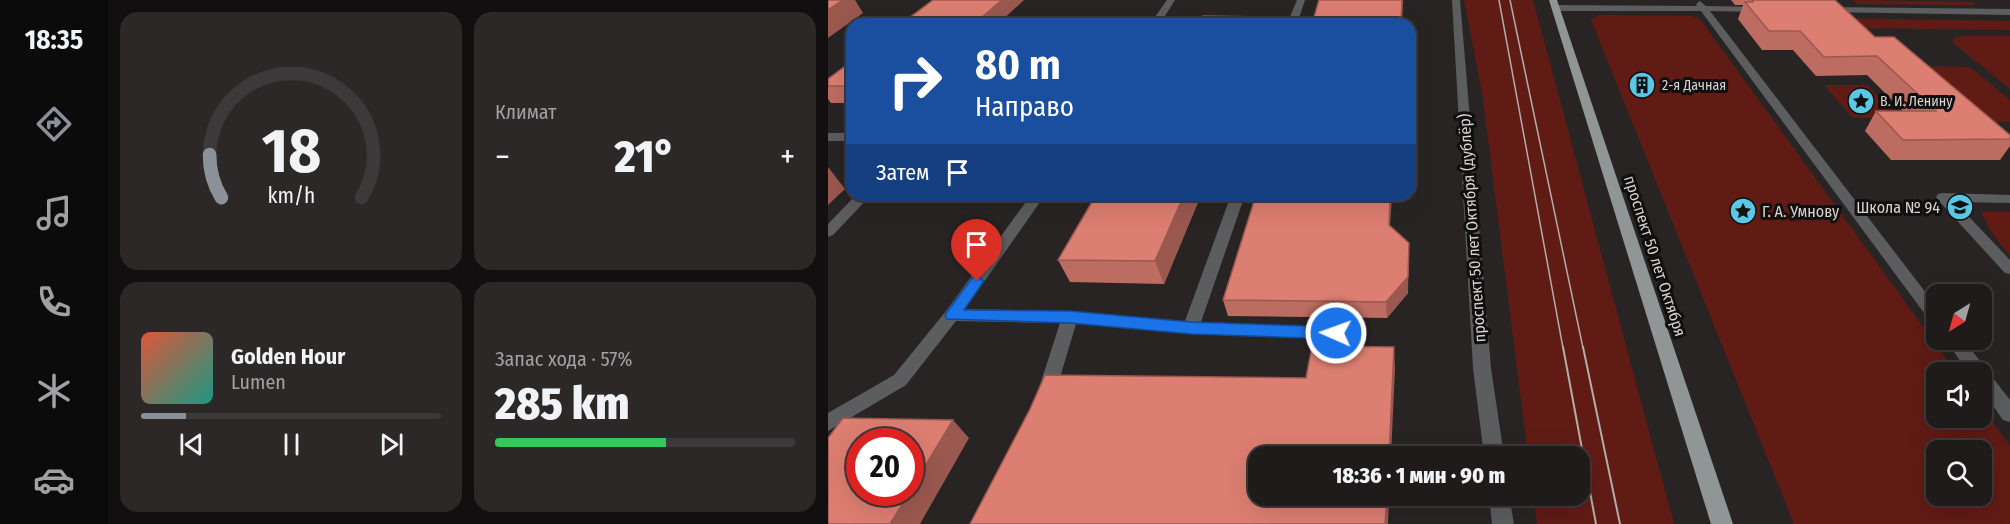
<!DOCTYPE html>
<html lang="ru">
<meta charset="utf-8">
<style>
:root{--surface:#1f1b1b;--page:#2c2828;--text:#f1f3f6;--muted:#a1a1a3;--line:#3c393a;--accent:#8c9099}
body{margin:0;font-family:"Fira Sans Condensed",sans-serif;background:var(--page);color:var(--text);height:100vh;display:flex;flex-direction:column;font-size:22px;white-space:nowrap}
*{box-sizing:border-box;margin:0}
p{font-size:20px;color:var(--muted)}
.icon{flex:none;width:33px;height:33px;fill:none;stroke:currentColor;stroke-width:2;stroke-linecap:round;stroke-linejoin:round}
.map{position:relative;flex:1;overflow:hidden}
.sheet{display:flex;flex-direction:column;gap:12px;padding:12px;background:#110f0f;width:720px}
.sheet>*{flex:none}
.hud{position:absolute;left:18px;top:18px;width:570px;height:183px;border-radius:18px;box-shadow:0 6px 24px #0002,0 0 0 2px var(--line);background:#1a4fa0;color:#fff;overflow:hidden}
.needle{width:39px;rotate:217deg}
.controls{position:absolute;left:1098px;top:284px;display:grid;gap:12px}
.controls a{display:grid;place-items:center;width:66px;height:66px;border-radius:12px;background:var(--surface);box-shadow:0 6px 24px #0002,0 0 0 2px var(--line);font-size:30px}
.speed{position:absolute;left:18px;top:428px;display:flex;gap:12px;font-size:30px;font-weight:700;text-align:center}
.speed>*{display:grid;place-content:center;width:78px;height:78px;border-radius:50%;background:var(--surface);box-shadow:0 6px 24px #0002,0 0 0 2px var(--line);line-height:1}
.speed .limit{border:9px solid #d22;background:#fff;color:#111}
.pin{position:absolute;display:grid;place-items:center;width:51px;height:51px;color:#fff;margin:-62px -26px;border-radius:50% 50% 50% 0;rotate:-45deg;box-shadow:0 0 6px #0007}
.pin .icon{rotate:45deg}
.me{position:absolute;width:66px;margin:-33px;rotate:272deg;stroke-linejoin:round;filter:drop-shadow(0 0 4px #0008)}
.turn{display:flex;align-items:center;gap:21px;height:126px;padding:0 30px;font-size:27px}
.turn .icon{width:78px;height:78px;stroke-width:2.5}
.turn b{display:block;font-size:42px;line-height:51px}
.then{display:flex;align-items:center;height:57px;padding:0 30px;background:#0003;gap:12px;font-size:22px}
.big{font-size:45px;font-weight:800;line-height:1.1}
.sheet .card{flex:1;display:flex;flex-direction:column;justify-content:center;gap:9px;min-width:0;padding:0 21px;border-radius:18px;background:var(--page)}
.sheet .dial{align-items:center;gap:0}
.dial svg{height:156px;overflow:visible;fill:none;stroke:var(--line);stroke-width:7;stroke-linecap:round;text-anchor:middle}
.dial text{fill:var(--text);stroke:none}
.song{display:flex;align-items:center;gap:18px}
.cover{width:72px;height:72px;border-radius:9px;background:linear-gradient(135deg,hsl(10 70% 55%),hsl(170 70% 35%))}
.played{height:6px;border-radius:3px;background:linear-gradient(90deg,var(--accent) 15%,var(--line) 15%)}
.keys{display:flex;justify-content:space-around;direction:ltr}
.heat{display:flex;justify-content:space-between;align-items:center;font-size:33px;direction:ltr}
.charge{height:9px;border-radius:4px;background:linear-gradient(90deg,#34c759 57%,var(--line) 0)}
.sheet .tiles{flex:1;display:grid;gap:12px;grid-template-columns:repeat(2,1fr)}
.trip{position:absolute;left:420px;top:446px;width:342px;height:60px;border-radius:18px;background:var(--surface);box-shadow:0 6px 24px #0002,0 0 0 2px var(--line);font-weight:800;line-height:60px;text-align:center}
main{display:flex;flex:1;min-height:0}
.tab-bar{display:flex;flex-direction:column;width:108px;justify-content:space-around;align-items:center;background:#0c0b0b;color:var(--muted)}
.tab-bar .icon{width:42px;height:42px}
.tab-bar .active{color:var(--accent)}
.tab-bar b{font-size:27px;color:var(--text)}
.map>svg:first-child{display:block}
</style>
<main>
<nav class="tab-bar">
<b>18:35</b>
<svg class="icon active" aria-label="directions" viewBox="0 0 24 24"><path d="M12 3l9 9-9 9-9-9zM9 14v-3h6M13 9l2 2-2 2"/></svg>
<svg class="icon" aria-label="music" viewBox="0 0 24 24"><path d="M9 18V5l10-2v13"/><circle cx="6" cy="18" r="3"/><circle cx="16" cy="16" r="3"/></svg>
<svg class="icon" aria-label="phone" viewBox="0 0 24 24"><path d="M5 4h4l2 5-3 2q2 4 5 5l2-3 5 2v4C11 20 4 13 5 4z"/></svg>
<svg class="icon" aria-label="climate" viewBox="0 0 24 24"><path d="M12 3v18M4 7l16 10M4 17L20 7"/></svg>
<svg class="icon" aria-label="car" viewBox="0 0 24 24"><path d="M5 17H2v-5l4-1 3-4h7l3 4 3 1v5h-3M9 17h6M6 11h13"/><circle cx="7" cy="17" r="2"/><circle cx="17" cy="17" r="2"/></svg>
</nav>
<section class="sheet">
<div class="tiles">
<div class="card dial"><svg viewBox="0 0 100 80">
<path d="M14 69A42 42 0 1 1 86 69"/>
<path d="M14 69A42 42 0 0 1 8 47" stroke="#8c9099"/>
<text x="50" y="56" font-size="32" font-weight="700">18</text>
<text x="50" y="72" font-size="11">km/h</text>
</svg></div>
<div class="card"><p>Климат</p>
<div class="heat"><a>−</a><b class="big">21°</b><a>+</a></div>
</div>
<div class="card">
<div class="song"><i class="cover"></i><div><b>Golden Hour</b><p>Lumen</p></div></div>
<div class="played"></div>
<div class="keys"><svg class="icon" aria-label="previous" viewBox="0 0 24 24"><path d="M18 5L8 12l10 7zM5 5v14"/></svg><svg class="icon" aria-label="pause" viewBox="0 0 24 24"><path d="M8 5v14M16 5v14"/></svg><svg class="icon" aria-label="next" viewBox="0 0 24 24"><path d="M6 5l10 7-10 7zM19 5v14"/></svg></div>
</div>
<div class="card"><p>Запас хода · 57%</p><b class="big">285 km</b><div class="charge"></div></div>
</div>
</section>
<div class="map">
<svg width="1182" height="524" viewBox="0 0 1182 524">
<rect width="100%" height="100%" fill="#292424"/>
<g fill="#611b15" fill-rule="evenodd">
<path d="M636,0h69l141,524h-137l-4,-29h47v-39h-52l-46,-364z"/>
<path d="M1025,0l118,2 5,3 -119,-1z"/>
<path d="M771,15l92,1 9,3 256,353h-20v45h46v-10l28,39v78h-216l-203,-504zM1108,450h46v45h-46z"/>
<path d="M1006,18l176,3v9l-166,-2z"/>
<path d="M1134,36h48v53l-58,-47 2,-4z"/>
<path d="M1083,66l59,1 40,33v22h-39z"/>
<path d="M996,85h43l32,33h-46z"/>
<path d="M1156,212h26v44l-16,-20 -12,-22z"/>
</g>
<g fill="none" stroke-linecap="round" stroke-linejoin="round">
<g fill="#5b5d5e" fill-rule="evenodd">
<path d="M339,0h8l-15,24h-10z"/>
<path d="M469,0h8l-8,24h-10z"/>
<path d="M624,0h8l31,368 13,88h-20l-11,-88z"/>
<path d="M872,1l6,5 58,1v4l-3,1 -51,-1 226,295v17l-6,-2 -229,-310h-145l-5,-3 5,-3 141,1 -1,-2z"/>
<path d="M999,7l183,2v6l-186,-3 -2,-2z"/>
<rect x="0" y="133" width="24" height="8"/>
<path d="M1115,193l67,2v8l-55,-1 55,58v14l-5,-1 -67,-73 -2,-3 2,-3z"/>
<path d="M28,195h15l-38,40 -5,2v-13z"/>
<path d="M203,195h14l-80,114 105,2 115,10 46,-126h14l-44,127 136,5 6,1 2,5 -2,5 -6,1 -146,-5 -115,-10 -21,70 -3,5 -6,3 -6,-3 -3,-5 23,-71 -104,-2 -50,64 -78,46v-18l66,-38 52,-64z"/>
<path d="M1117,339h18l47,61v22l-7,-2 -21,-30v-18h-14z"/>
<path d="M661,495h20l5,29h-22z"/>
</g>
<path fill="#909596" fill-rule="evenodd" d="M721,0h8l176,524h-22z"/>
<g stroke="#b0adac" stroke-width="1.5">
<path d="M671,0l64,348"/>
<path d="M682,0l73,348"/>
</g>
<g stroke="#b0adac" stroke-width="2">
<path d="M735,347l33,177"/>
<path d="M755,347l37,177"/>
</g>
</g>
<g fill="#bd6c61">
<path d="M903,0h104l40,37 135,98v11l-10,14h-109l-26,-29 11,-20h27l-36,-36 -51,1 -23,-26h-31l-24,-31 5,-14h-8z"/>
<path d="M24,61v42h-21l-3,-4v-20z"/>
<path d="M268,195h105l-37,89 -94,-2 -12,-22z"/>
<path d="M562,227l18,66 -21,25 -159,-2 -5,-16z"/>
</g>
<g fill="#9a584f">
<path d="M15,0h12l8,13 -35,25v-28z"/>
<path d="M174,0h22l-26,24h-24z"/>
<path d="M574,0h1l-1,24h-1z"/>
<path d="M435,17l1,7h-4z"/>
<path d="M0,167l17,22 -17,16z"/>
<path d="M356,195h17l-37,89 -9,-23z"/>
<path d="M562,195h2l-3,46v-16z"/>
<path d="M581,243l-1,50 -21,25 -1,-16z"/>
<path d="M566,347l1,22 -4,87h-2z"/>
<path d="M125,420l16,18 -49,86h-30z"/>
<path d="M559,495h2l-1,29h-3z"/>
</g>
<g fill="#dc7e71" stroke="#9a584f" stroke-width="1.5">
<path d="M0,0h15l-15,10z"/>
<path d="M105,0h69l-28,24h-73z"/>
<path d="M491,0h83l-1,24h-89z"/>
<path d="M924,0h83l40,37h19l116,98v4l-107,1 -27,-29h60l-59,-55 -53,1 -24,-26h-31l-24,-29h8z"/>
<path d="M375,16l60,1 -3,7h-62z"/>
<path d="M24,61v25h-24v-7z"/>
<path d="M268,195h88l-29,66 -97,-1z"/>
<path d="M428,195h134l-1,30 20,18 -1,34 -22,25 -163,-2z"/>
<path d="M484,346l82,1 -5,109h-131v39h129l-2,29h-415l60,-115 15,-34 261,3z"/>
<path d="M15,418l110,2 -43,71v-50h-50v51h50l-20,32h-62v-86z"/>
</g>
<path fill="#1a73e8" stroke="#114b97" stroke-width="1.5" d="M149,276l7,5 -20,29 106,1 121,11 145,5 6,2 2,4 -2,4 -6,2 -145,-5 -121,-11 -123,-4 -2,-4 2,-3 25,-34z"/>
<defs>
<symbol id="building-disc" viewBox="-11 -11 22 22"><circle r="9.5" fill="#5ac8e5" stroke="#100e0e"/><path d="M-4-6H4V6H1V3H-1V6H-4ZM-2.5-4.3h1.7v1.8h-1.7ZM.8-4.3h1.7v1.8H.8ZM-2.5-1h1.7V.8h-1.7ZM.8-1h1.7V.8H.8Z" fill="#111"/></symbol>
<symbol id="sight-disc" viewBox="-11 -11 22 22"><circle r="9.5" fill="#5ac8e5" stroke="#100e0e"/><path d="M0-6L1.8-2.2L6-1.7L2.9 1.2L3.7 5.4L0 3.3L-3.7 5.4L-2.9 1.2L-6-1.7L-1.8-2.2Z" fill="#111"/></symbol>
<symbol id="school-disc" viewBox="-11 -11 22 22"><circle r="9.5" fill="#5ac8e5" stroke="#100e0e"/><path d="M0-5L7-2L0 1L-7-2ZM-4 1L0 2.5L4 1V4Q0 6-4 4Z" fill="#111"/></symbol>
</defs>
<g fill-rule="evenodd">
<use href="#building-disc" x="799" y="70" width="30" height="30"/>
<use href="#sight-disc" x="1018" y="86" width="30" height="30"/>
<use href="#school-disc" x="1117" y="192" width="30" height="30"/>
<use href="#sight-disc" x="900" y="196" width="30" height="30"/>
</g>
<g text-anchor="middle" dominant-baseline="central" stroke-width="6" stroke-linejoin="round" paint-order="stroke">
<g font-size="14" fill="#d7d4d3" stroke="#100e0e" text-anchor="start">
<text x="834" y="85">2-я Дачная</text>
<text x="1052" y="101">В. И. Ленину</text>
</g>
<g font-size="16" fill="#d7d4d3" stroke="#100e0e" text-anchor="end">
<text x="1112" y="207">Школа № 94</text>
<text x="934" y="211" text-anchor="start">Г. А. Умнову</text>
</g>
<g font-size="16" fill="#d7d4d3" stroke="#100e0e">
<text transform="translate(644 228) rotate(-94)">проспект 50 лет Октября (дублёр)</text>
<text transform="translate(827 256) rotate(72)">проспект 50 лет Октября</text>
</g>
</g>
</svg>
<div class="controls">
<a><svg class="needle" viewBox="-14 -14 28 28"><path d="M0-13l5 13h-10z" fill="#e53935"/><path d="M0 13l5-13h-10z" fill="#a1a1a3"/></svg></a>
<a><svg class="icon" aria-label="sound" viewBox="0 0 24 24"><path d="M4 9h4l5-4v14l-5-4H4zM17 9q2 3 0 6"/></svg></a>
<a><svg class="icon" aria-label="search" viewBox="0 0 24 24"><circle cx="10" cy="10" r="6"/><path d="M15 15l6 6"/></svg></a>
</div>
<div class="speed"><div class="limit">20</div></div>
<div class="pin" style="left:149px;top:281px;background:#d93025"><svg class="icon" aria-label="arrive" viewBox="0 0 24 24"><path d="M6 21V4h12l-3 4 3 4H6"/></svg></div>
<svg class="me" style="left:508px;top:333px" viewBox="-20 -20 40 40"><circle r="17" fill="#1a73e8" stroke="#fff" stroke-width="3"/><path d="M0-11L8 9 0 5-8 9z" fill="#fff"/></svg>
<div class="trip">18:36 · 1 мин · 90 m</div>
<div class="hud">
<div class="turn"><svg class="icon" aria-label="right" viewBox="0 0 24 24"><path d="M7 20v-9h11M14 6l5 5-5 5"/></svg><div><b>80 m</b>Направо</div></div>
<div class="then">Затем<svg class="icon" aria-label="arrive" viewBox="0 0 24 24"><path d="M6 21V4h12l-3 4 3 4H6"/></svg></div>
</div>
</div>
</main>
